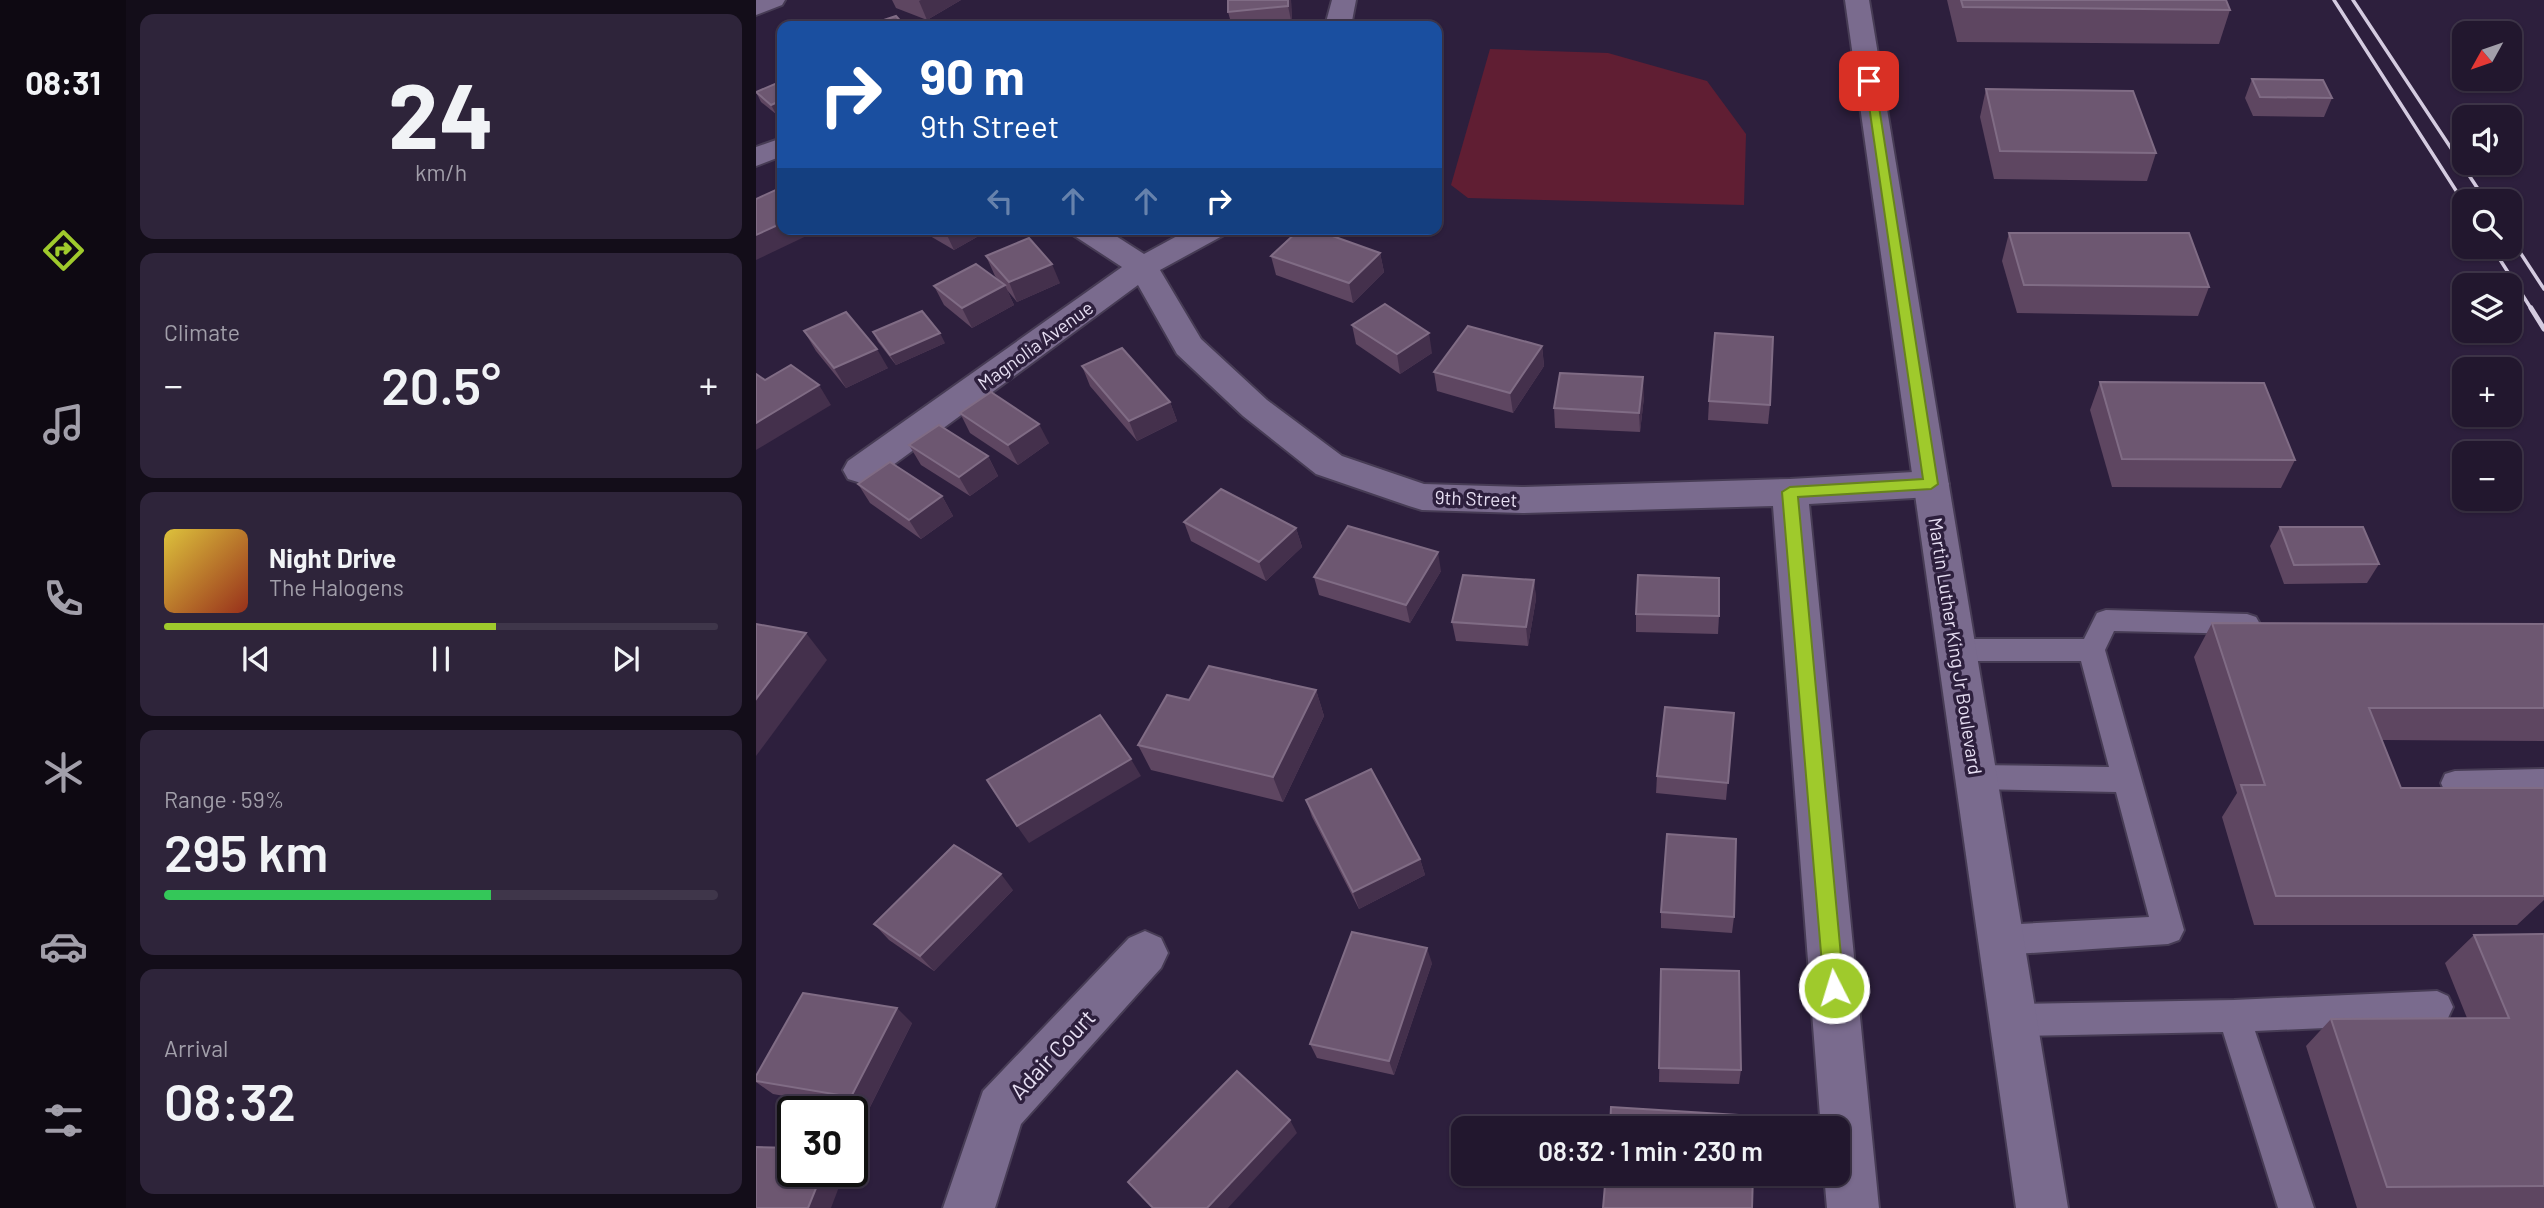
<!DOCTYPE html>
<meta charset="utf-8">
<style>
:root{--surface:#22172e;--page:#2e243a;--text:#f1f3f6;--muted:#a29faa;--line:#3f364a;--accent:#9fca2c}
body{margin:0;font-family:Barlow,sans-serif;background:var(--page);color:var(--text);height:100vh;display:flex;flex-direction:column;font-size:26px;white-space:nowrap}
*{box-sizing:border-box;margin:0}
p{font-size:23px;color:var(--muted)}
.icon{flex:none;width:38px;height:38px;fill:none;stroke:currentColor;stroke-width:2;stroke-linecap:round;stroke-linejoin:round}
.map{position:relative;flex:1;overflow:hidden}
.panel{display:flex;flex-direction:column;gap:14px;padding:14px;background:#130d19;width:630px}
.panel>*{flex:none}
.guide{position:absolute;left:21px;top:21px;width:665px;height:214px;border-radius:14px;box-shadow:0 2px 5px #0004,0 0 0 2px var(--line);background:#1a4fa0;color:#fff;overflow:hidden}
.needle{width:46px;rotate:230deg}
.controls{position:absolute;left:1696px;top:21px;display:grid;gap:14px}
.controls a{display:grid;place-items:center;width:70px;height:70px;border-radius:14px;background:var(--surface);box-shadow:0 2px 5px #0004,0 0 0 2px var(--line);font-size:35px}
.speed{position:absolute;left:21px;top:1096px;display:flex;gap:14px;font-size:35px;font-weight:700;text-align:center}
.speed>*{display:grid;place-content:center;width:91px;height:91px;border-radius:50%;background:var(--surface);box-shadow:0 2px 5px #0004,0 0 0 2px var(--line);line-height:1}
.speed .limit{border:4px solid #111;border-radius:10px;background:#fff;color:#111}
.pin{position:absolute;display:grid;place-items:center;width:60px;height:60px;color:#fff;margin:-30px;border-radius:14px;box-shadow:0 4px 10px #0006}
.me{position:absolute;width:77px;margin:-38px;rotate:355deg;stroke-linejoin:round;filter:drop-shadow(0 0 5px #0008)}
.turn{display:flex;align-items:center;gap:24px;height:147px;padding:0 28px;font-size:32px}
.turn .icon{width:91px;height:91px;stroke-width:2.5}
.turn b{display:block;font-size:49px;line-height:60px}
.lanes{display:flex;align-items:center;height:66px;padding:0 28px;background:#0003;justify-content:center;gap:35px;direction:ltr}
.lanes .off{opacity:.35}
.big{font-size:52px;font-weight:600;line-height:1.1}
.panel .tile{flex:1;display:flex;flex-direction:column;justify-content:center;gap:10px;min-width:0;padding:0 24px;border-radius:14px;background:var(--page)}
.panel .dial{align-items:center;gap:0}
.dial b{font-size:91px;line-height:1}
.song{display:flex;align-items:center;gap:21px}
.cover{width:84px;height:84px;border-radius:10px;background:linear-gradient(135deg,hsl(50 70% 55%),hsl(10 70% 35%))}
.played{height:7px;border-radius:4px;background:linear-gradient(90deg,var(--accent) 60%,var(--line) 60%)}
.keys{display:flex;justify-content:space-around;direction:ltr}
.heat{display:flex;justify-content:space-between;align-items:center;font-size:38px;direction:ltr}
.charge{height:10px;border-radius:5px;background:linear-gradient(90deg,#34c759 59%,var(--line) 0)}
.trip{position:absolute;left:695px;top:1116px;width:399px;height:70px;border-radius:14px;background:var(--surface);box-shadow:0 2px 5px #0004,0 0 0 2px var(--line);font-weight:600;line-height:70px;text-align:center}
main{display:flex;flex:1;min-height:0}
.dock{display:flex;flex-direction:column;width:126px;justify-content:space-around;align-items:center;background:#0e0912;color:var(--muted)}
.dock .icon{width:49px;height:49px}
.dock .active{color:var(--accent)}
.dock b{font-size:32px;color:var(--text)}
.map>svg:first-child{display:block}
</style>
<main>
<nav class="dock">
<b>08:31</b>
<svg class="icon active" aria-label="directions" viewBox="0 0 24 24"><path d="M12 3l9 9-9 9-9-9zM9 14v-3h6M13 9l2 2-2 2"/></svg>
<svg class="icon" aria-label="music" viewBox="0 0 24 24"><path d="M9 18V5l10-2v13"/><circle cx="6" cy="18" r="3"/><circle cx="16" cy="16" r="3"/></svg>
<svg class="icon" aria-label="phone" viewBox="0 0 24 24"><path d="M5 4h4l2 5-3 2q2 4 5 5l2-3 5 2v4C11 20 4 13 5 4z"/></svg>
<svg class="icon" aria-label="climate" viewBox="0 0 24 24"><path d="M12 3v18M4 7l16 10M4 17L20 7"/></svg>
<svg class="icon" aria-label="car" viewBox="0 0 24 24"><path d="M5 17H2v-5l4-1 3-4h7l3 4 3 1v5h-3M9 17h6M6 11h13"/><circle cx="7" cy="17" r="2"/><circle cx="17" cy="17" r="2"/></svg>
<svg class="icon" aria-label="filters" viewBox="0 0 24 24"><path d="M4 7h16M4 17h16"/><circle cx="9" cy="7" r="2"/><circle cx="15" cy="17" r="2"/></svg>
</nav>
<section class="panel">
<div class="tile dial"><b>24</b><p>km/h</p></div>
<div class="tile"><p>Climate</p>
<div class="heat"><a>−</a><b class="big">20.5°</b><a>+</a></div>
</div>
<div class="tile">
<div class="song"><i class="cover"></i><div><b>Night Drive</b><p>The Halogens</p></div></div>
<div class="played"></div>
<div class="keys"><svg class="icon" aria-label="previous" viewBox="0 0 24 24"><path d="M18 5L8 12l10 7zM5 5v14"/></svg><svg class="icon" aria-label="pause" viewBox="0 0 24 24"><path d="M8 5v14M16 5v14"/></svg><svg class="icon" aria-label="next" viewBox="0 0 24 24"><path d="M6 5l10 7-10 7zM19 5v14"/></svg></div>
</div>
<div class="tile"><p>Range · 59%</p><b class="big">295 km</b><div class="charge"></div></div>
<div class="tile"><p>Arrival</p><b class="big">08:32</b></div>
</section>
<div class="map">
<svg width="1788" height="1208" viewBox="0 0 1788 1208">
<rect width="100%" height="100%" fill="#2d1f3d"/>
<path fill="#601e33" d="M734,49l118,4 99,28 39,53 -2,71 -276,-7 -17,-13z"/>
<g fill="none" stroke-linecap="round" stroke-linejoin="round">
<defs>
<g id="lane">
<path d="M1350,610l141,4 9,3 4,7 -4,7 -9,3 -133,-3 -9,19 79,280 -5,10 -11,4 -167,11 -11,-5 -5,-10 5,-10 11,-5 148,-8 -33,-125 -140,-3 -10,-3 -4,-9 4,-9 10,-3 133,2 -28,-106h-125l-10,-3 -3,-8 3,-8 10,-3h128l13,-26z"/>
<path d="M1788,769v24l-89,2 -10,-3 -4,-9 4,-9 10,-3z"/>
<path d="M1681,991l11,5 5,11 -5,11 -11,5 -182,8 59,177h-36l-55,-176 -210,4 -12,-5 -4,-11 4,-11 12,-5 221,-4z"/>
</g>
<g id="street">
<path d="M0,0h29l-3,5 -26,10z"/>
<path d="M576,0h24l-5,26h-26z"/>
<path d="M26,138v18l-26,10v-19z"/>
<path d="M313,229h36l39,25 46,-25h38l-4,6 -64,35 41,69 66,61 75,56 82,28 98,3 268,-8 141,-8 13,4 5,9 -5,9 -13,4 -122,7 70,704h-52l-3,-34h14v-45h-17l-48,-623 -251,7 -100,-3 -13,-4 -93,-32 -73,-58 -66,-62 -39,-69 -264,194 -13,4 -13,-4 -5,-9 5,-9 274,-194 -49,-32z"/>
<path d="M389,931l16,7 7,15 -7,15 -140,156 -26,84h-52l40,-117 146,-153z"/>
</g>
<path id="secondary" d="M1089,0h24l199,1208h-52z"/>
</defs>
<use href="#lane" stroke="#473c55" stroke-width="4"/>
<use href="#street" stroke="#473c55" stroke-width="4"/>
<use href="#secondary" stroke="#473c55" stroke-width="4"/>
<use href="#lane" fill="#7a6b8e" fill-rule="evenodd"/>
<use href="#street" fill="#7a6b8e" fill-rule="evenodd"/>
<use href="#secondary" fill="#7a6b8e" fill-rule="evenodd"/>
<g stroke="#d4cbe0" stroke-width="3.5">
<path d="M1578,0l130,203"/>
<path d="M1597,0l133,201"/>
<path d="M1754,237l34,52"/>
<path d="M1736,247l40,63"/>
</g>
<path stroke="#d4cbe0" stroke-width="5" d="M1775,308l13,21"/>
</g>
<g fill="#5e4661">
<path d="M136,0h69l-34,20 -31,-12z"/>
<path d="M535,0l1,25 -60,1 -4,-14z"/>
<path d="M1191,0h279l4,10 -11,34 -262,-2z"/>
<path d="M1496,79l80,19 -8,19 -71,-1 -8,-18z"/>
<path d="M26,81v31l-6,2 -15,-12 -5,-10z"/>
<path d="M1230,89l170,64 -9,28 -153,-2 -14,-62z"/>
<path d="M167,229h68l-37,21 -29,-17z"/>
<path d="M1253,233l200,54 -11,29 -181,-3 -15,-52z"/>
<path d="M624,253l4,19 -31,31 -77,-28 -5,-19z"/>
<path d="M230,256l74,27 -43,19 -10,-12 7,15 -42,23 -28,-23 -10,-19 65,-5 -4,-5z"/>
<path d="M596,325l80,28 -32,21 -44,-30z"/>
<path d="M48,331l84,37 -42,20 -30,-37z"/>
<path d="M117,332l72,11 -49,22 -18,-23z"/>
<path d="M786,346l2,20 -31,47 -76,-22 -3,-19z"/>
<path d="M326,366l88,36 7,19 -40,20 -47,-55z"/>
<path d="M1344,382l195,78 -14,28 -169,-1 -22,-77z"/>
<path d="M888,397l-4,35 -85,-4 -1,-20z"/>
<path d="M953,401l61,4 -2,19 -60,-4z"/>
<path d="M204,413l89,30 -31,22 -48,-32z"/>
<path d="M153,445l79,11 10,20 -28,20 -49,-31z"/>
<path d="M102,484l84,12 11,20 -32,23 -51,-36z"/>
<path d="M428,522l112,6 6,19 -36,34 -75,-40z"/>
<path d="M1524,527l99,37 -12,19 -83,1 -14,-38z"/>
<path d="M685,571l-31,52 -91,-28 -5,-18z"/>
<path d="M778,580l2,19 -8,47 -72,-5 -4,-19z"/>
<path d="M880,614l83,2 -1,18 -82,-2z"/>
<path d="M1456,623l332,1v117l-162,-1 19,48h143v112l-27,25h-263l-32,-108 15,-24 -43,-136z"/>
<path d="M560,690l8,26 -41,86 -132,-32 -13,-25 51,-45z"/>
<path d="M978,713l-8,87 -70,-7 1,-17z"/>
<path d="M550,800l114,59 5,16 -66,34 -47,-92z"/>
<path d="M257,890l-79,81 -45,-31 -15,-16z"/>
<path d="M905,912l73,5 -2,16 -71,-5z"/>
<path d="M1788,934v274h-187l-51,-162 25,-27 136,-1 -22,-55 29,-28z"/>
<path d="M676,963l-38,112 -77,-17 -7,-14z"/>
<path d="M905,969l80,101 -2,14 -80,-2z"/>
<path d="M156,1023l-44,88 -95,-17 -17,-12v-6z"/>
</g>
<g fill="#44304c">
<path d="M165,0h40l-34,20 -8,-19z"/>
<path d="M532,0h3l1,25 -4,-19z"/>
<path d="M26,100v12l-6,2 -5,-9z"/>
<path d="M26,223v6l37,1 -63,30v-25z"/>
<path d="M191,229h44l-37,21 -9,-19z"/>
<path d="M624,253l4,19 -31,31 -4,-20z"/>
<path d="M296,264l8,19 -43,19 -8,-20z"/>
<path d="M249,285l9,20 -42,23 -10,-20z"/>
<path d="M184,333l5,10 -49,22 -6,-10z"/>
<path d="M673,333l3,20 -32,21 -3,-20z"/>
<path d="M786,346l2,20 -31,47 -3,-20z"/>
<path d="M121,349l11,19 -42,20 -12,-20z"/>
<path d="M887,377l1,20 -4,35 -1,-19z"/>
<path d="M63,385l12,20 -75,45v-27z"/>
<path d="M414,402l7,19 -40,20 -8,-20z"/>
<path d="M283,424l10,19 -31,22 -10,-20z"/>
<path d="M232,456l10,20 -28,20 -11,-19z"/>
<path d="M186,496l11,20 -32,23 -12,-19z"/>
<path d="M540,528l6,19 -36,34 -7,-19z"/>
<path d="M682,552l3,19 -31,52 -4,-18z"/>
<path d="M778,580l2,19 -8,47 -2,-19z"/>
<path d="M50,633l21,27 -71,96v-57z"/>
<path d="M560,690l8,26 -41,86 -10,-25z"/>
<path d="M375,759l10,17 -112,67 -12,-17z"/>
<path d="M664,859l5,16 -66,34 -6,-17z"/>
<path d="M245,874l12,16 -79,81 -14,-15z"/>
<path d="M671,948l5,15 -38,112 -5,-14z"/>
<path d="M141,1008l15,15 -44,88 -17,-14z"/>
<path d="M534,1120l7,13 -69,75h-21z"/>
<path d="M67,1171h22l-14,37h-23z"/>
</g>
<g fill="#6d5771" stroke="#806c85" stroke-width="2">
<path d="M472,0h60v6l-60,6z"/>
<path d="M1205,0h265l4,10 -267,-3z"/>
<path d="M140,16l9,10h-39z"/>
<path d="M1496,79l71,1 9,18 -72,-1z"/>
<path d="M26,81v19l-11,5 -15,-13z"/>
<path d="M1230,89l147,2 23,62 -156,-2z"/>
<path d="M24,188l2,1v34l-26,12v-36z"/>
<path d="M544,229h13l67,24 -31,30 -78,-27z"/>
<path d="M1253,233h180l20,54 -185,-2z"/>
<path d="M273,238l23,26 -43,18 -23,-26z"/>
<path d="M220,264l29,21 -43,23 -28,-22z"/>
<path d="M629,304l44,29 -32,21 -45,-29z"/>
<path d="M166,311l18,22 -50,22 -17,-23z"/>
<path d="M90,312l31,37 -43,19 -30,-37z"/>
<path d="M712,326l74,20 -32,47 -76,-21z"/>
<path d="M959,333l58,4 -3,68 -61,-4z"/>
<path d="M366,348l48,54 -41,19 -47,-55z"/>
<path d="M35,365l28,20 -63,38v-49l9,6z"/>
<path d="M804,373l83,4 -4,36 -85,-5z"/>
<path d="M1344,382l164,1 31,77 -173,-1z"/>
<path d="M235,392l48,32 -31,21 -48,-32z"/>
<path d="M183,425l49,31 -29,21 -50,-32z"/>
<path d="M134,462l52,34 -33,24 -51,-36z"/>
<path d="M465,489l75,39 -37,34 -75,-40z"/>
<path d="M592,526l90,26 -32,53 -92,-28z"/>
<path d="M1524,527h83l16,37 -85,1z"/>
<path d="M707,575l71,5 -8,47 -74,-5z"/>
<path d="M882,575l81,3v38l-83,-2z"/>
<path d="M1456,623l332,1v84h-175l32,80h143v108h-268l-35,-111h24z"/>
<path d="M0,624l50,9 -50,66z"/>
<path d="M453,666l107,24 -43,87 -135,-32 29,-50 22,5z"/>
<path d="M909,707l69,6 -6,70 -71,-7z"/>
<path d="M344,715l31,44 -114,67 -30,-46z"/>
<path d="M615,769l49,90 -67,33 -47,-92z"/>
<path d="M911,834l69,5 -2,78 -73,-5z"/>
<path d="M198,845l47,29 -81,82 -46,-32z"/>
<path d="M596,932l75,16 -38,113 -79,-17z"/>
<path d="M1788,934v252l-157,1 -56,-168 178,-1 -35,-83z"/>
<path d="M905,969l78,2 2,99 -82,-2z"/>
<path d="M47,993l94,15 -46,89 -95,-16v-5z"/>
<path d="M481,1071l53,49 -83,88h-54l-25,-26z"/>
<path d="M855,1107l143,9v13h-144z"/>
<path d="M0,1147l37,1v23h30l-15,37h-52z"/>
<path d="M850,1174h147l-1,34h-149z"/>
</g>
<path fill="#9fca2c" stroke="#67831d" stroke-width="2" d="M1109,78l10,3 63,403 -7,5 -133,8 46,491 -3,6 -7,3 -7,-3 -3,-6 -42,-496 8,-5 133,-8z"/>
<g text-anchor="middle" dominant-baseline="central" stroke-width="7" stroke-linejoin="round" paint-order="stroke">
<g font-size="19" fill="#e7dff3" stroke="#2d1f3d">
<text transform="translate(279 345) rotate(-36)">Magnolia Avenue</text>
<text transform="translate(720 498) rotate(2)">9th Street</text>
<text transform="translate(1200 646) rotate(81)">Martin Luther King Jr Boulevard</text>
</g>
<g font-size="23" fill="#e7dff3" stroke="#2d1f3d">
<text transform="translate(296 1054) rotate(-47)">Adair Court</text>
</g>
</g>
</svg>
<div class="controls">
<a><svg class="needle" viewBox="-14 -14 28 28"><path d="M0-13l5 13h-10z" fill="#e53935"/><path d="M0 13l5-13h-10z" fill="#a29faa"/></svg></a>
<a><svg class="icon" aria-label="sound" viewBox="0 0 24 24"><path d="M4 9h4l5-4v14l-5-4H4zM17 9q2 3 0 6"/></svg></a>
<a><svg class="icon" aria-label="search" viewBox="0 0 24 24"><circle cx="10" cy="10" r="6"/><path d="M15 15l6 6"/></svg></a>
<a><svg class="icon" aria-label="layers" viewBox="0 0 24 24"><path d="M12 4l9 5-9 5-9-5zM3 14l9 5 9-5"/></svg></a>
<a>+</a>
<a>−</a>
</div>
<div class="speed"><div class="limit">30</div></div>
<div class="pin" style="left:1113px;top:81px;background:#d93025"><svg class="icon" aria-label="arrive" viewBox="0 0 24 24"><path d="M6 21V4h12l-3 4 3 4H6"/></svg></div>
<svg class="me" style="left:1078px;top:988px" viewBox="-20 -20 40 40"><circle r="17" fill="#9fca2c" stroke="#fff" stroke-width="3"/><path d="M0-11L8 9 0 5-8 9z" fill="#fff"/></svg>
<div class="trip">08:32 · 1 min · 230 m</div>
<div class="guide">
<div class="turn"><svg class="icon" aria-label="right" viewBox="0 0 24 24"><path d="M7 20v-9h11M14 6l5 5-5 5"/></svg><div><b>90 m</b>9th Street</div></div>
<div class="lanes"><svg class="icon off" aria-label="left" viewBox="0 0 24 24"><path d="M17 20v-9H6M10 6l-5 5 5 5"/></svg><svg class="icon off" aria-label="ahead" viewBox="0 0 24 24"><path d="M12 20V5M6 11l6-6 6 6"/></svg><svg class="icon off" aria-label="ahead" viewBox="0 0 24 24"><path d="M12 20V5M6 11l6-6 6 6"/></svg><svg class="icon" aria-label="right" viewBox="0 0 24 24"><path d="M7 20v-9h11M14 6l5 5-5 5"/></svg></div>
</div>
</div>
</main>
